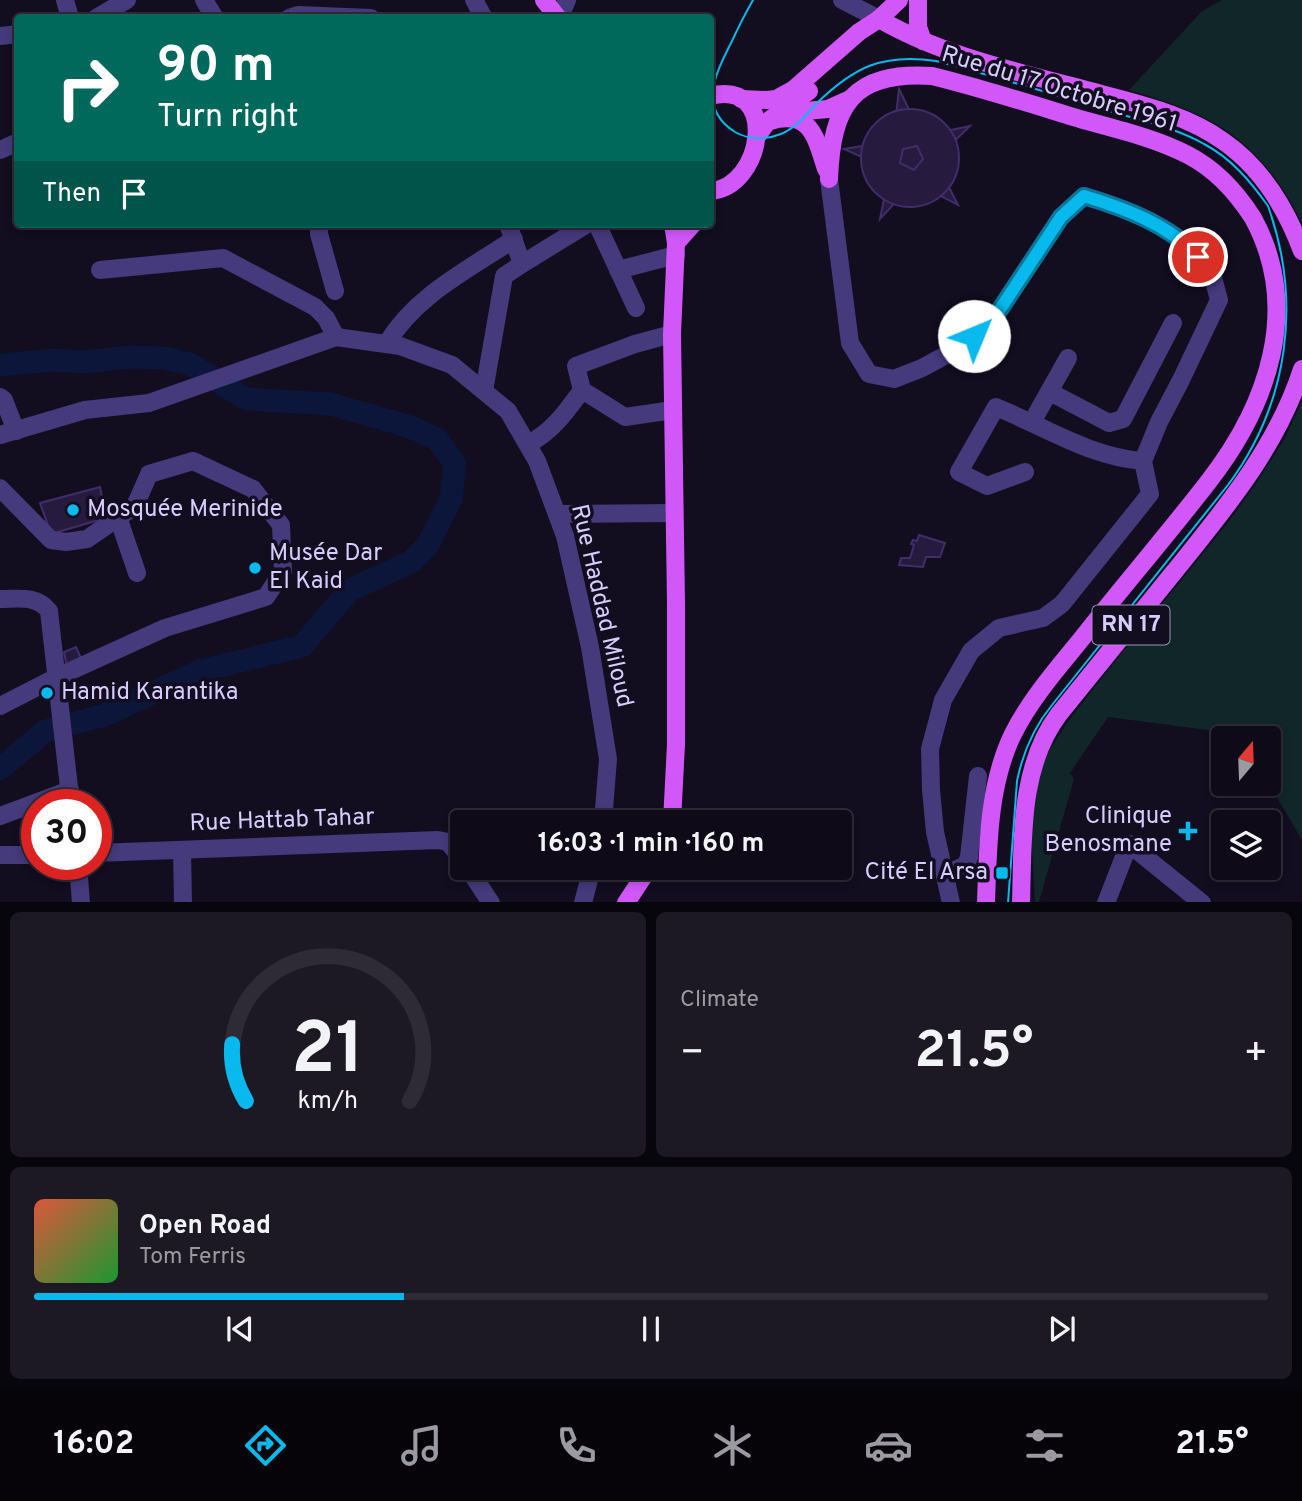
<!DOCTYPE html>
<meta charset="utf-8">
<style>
:root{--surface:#0e0a17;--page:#1c1824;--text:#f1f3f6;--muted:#9b9aa1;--line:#2e2b36;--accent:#08b9ed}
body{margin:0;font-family:Overpass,sans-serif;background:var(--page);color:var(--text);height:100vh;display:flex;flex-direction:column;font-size:26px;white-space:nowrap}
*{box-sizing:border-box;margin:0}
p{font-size:23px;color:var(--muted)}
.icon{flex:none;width:38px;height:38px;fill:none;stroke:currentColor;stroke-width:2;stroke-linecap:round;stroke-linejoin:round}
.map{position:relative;height:902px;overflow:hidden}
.details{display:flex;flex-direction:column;gap:10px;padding:10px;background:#08060d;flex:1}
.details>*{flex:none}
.top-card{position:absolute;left:14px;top:14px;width:700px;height:214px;border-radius:7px;box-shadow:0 4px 10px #0003,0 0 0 2px var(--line);background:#00695c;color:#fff;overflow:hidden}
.needle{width:46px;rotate:19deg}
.tools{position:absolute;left:1211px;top:726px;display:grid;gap:14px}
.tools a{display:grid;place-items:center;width:70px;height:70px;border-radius:7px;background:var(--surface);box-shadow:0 4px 10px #0003,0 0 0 2px var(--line);font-size:35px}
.speed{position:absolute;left:21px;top:789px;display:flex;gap:14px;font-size:35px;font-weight:700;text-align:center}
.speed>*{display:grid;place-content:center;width:91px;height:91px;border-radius:50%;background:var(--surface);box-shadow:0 4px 10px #0003,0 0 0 2px var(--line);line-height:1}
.speed .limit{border:10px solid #d22;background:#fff;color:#111}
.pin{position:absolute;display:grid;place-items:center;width:60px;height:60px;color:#fff;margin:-30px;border:4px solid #fff;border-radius:50%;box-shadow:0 2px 7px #0007}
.me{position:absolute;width:77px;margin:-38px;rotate:45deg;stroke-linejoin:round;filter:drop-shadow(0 0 5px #0008)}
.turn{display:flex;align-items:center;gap:24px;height:147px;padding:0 28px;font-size:32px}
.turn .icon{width:91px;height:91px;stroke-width:2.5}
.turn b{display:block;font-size:49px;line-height:60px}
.then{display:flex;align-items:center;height:66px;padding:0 28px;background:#0003;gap:14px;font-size:26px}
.big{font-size:52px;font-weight:700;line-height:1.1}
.details .card{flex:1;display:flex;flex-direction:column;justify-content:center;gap:10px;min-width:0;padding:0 24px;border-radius:10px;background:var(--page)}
.details .dial{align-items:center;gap:0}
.dial svg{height:182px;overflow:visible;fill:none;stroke:var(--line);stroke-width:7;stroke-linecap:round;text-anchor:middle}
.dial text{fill:var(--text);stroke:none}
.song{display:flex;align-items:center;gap:21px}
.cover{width:84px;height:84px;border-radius:10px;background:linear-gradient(135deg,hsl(10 70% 55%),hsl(130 70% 35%))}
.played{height:7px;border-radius:4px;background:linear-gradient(90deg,var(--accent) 30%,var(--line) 30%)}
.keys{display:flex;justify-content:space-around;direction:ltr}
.heat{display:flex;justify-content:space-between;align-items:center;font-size:38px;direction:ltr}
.details .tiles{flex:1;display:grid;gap:10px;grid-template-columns:1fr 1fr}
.card:last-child{grid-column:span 2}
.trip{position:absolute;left:450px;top:810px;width:402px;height:70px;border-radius:7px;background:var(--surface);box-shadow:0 4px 10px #0003,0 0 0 2px var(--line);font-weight:700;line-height:70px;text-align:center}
.tab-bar{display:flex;height:112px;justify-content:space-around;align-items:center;background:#060409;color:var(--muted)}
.tab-bar .icon{width:49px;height:49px}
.tab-bar .selected{color:var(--accent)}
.tab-bar b{font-size:32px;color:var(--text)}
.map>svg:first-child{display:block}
</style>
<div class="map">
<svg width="1302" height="903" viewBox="0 0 1302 903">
<rect width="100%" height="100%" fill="#120d1f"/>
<g fill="#102628">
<path d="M1222,0h80v224c-20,-44 -53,-84 -97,-106 -24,-12 -50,-20 -76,-28l73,-79z"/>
<path d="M1302,400v440l-33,-56v-46l-161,-21 -38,56 4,6 -35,123 -4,1 -4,-71 10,-68 25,-40 34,-44 126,-155 29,-40 30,-47z"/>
</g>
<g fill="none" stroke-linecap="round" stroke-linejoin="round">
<path stroke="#0b163a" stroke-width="23" d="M0,365l52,-5 33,2 44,-5 35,1 26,6 56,35 84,5 78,22 29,13 18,25 -4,35 -23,46 -17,17 -61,28 -48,56 -102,25 -95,44 -60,16 -45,38"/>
</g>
<g fill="#261a3f" stroke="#412d6a" stroke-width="2">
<path d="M899,89l23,47 48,-10 -35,34 23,45 -44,-23 -34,37 10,-49 -46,-21 49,-8z"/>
<circle cx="910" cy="158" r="49"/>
<path d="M917,146l6,13 -9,11 -14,-7 3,-14z"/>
<path d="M100,487l6,31 -55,16 -11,-31z"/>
<path d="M919,535l26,8 -5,14h-14l-3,10 -24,-2 2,-7h9l4,-13 -3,-1 2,-4 4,1z"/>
<path d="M76,647l7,16 -16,4 -3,-15z"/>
</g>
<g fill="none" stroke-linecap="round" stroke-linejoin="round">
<g stroke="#443a7c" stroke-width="18">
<path d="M65,0l5,18"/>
<path d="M204,0l11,18"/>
<path d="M474,0l10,18"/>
<path d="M842,0l37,19"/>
<path d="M96,18l31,-18"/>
<path d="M289,18l9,-3 73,3"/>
<path d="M559,18l8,-18"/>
<path d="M0,36l18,-2"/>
<path d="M0,150l18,-8"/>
<path d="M829,179l21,164 19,31 25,5 28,-11 35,-19 34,-26 70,-106 23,-21c44,13 98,33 125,73 5,8 7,21 10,31l-38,80 -22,42 -16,39 7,33 -88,110 -19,14 -44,10 -28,23 -28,49 -13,49 1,41 4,42 16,71"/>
<path d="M319,224v10l16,57"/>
<path d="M508,224l14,40 65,-40"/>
<path d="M597,224l39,84"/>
<path d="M100,270l123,-12 92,49 11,11 10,19"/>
<path d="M618,270l58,-15"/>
<path d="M672,334l-37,10 -59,22 6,24 43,27 48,-7"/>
<path d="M387,343c29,-48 81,-73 127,-104"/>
<path d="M484,391l20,-115 18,-12"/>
<path d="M1050,392l59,31 14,-4 50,-96"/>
<path d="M0,397l4,3 12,31"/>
<path d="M1032,422l36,-64"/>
<path d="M0,435l85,-25 64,-7 187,-66 64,9 52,19 56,46 29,50 28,75 25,111 18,112 -5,63"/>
<path d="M528,444c24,-12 38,-32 54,-54"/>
<path d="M1025,472l-38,14 -28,-14 37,-65c49,20 94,50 147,54"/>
<path d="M0,488l51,52 15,2 21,-3 48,-33 14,-32 44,-13 60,28 28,36 2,46 -17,26 -101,31 -110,50 -55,28"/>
<path d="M557,514l117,-1"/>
<path d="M118,517l19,56"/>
<path d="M0,599c19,0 37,-4 49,12l22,194"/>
<path d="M0,816l70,-26"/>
<path d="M182,850l1,53"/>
<path d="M96,853l342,-13 10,2 14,17"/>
<path d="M0,855h37"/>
<path d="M78,864l3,39"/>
<path d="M468,868l23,35"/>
<path d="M945,875l21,-10 3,-8 9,-81"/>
<path d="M583,903l9,-35"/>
<path d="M1106,903l23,-59 73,59"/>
</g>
<g stroke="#d157f9" stroke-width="18">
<path d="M544,0l14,18"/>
<path d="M918,0v27l5,14"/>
<path d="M879,19c69,40 150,55 226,76 41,11 83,21 118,46 39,27 63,67 79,110"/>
<path d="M710,96c70,-18 54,92 0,95"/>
<path d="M741,99l26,1 9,-1 18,-10 65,-57 20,-13 20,-19"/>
<path d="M784,113l44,-4 20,-9"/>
<path d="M770,121c41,-12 46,17 56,48"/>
<path d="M758,135l10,-14 41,-30"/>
<path d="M829,179c3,-74 23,-108 103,-103 49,12 99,28 148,43 36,10 75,19 108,36 27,14 49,38 65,63 49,90 15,187 -44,263 -41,53 -85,104 -126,156 -25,31 -52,61 -70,97 -25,51 -25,113 -27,169"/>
<path d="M676,243l17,-19"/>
<path d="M672,822l4,-78v-141l-4,-269 4,-91 -3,-19"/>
<path d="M626,903l23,-35"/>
<path d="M1021,903c2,-64 -2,-136 38,-189 38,-47 77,-95 115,-142 51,-63 103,-125 128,-203"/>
</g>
<path stroke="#08b9ed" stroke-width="2" d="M753,0c-8,14 -15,28 -22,43 -15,30 -34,65 4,89 14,8 31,8 46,2 15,-6 25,-19 36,-31 37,-36 66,-50 119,-42 55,14 109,31 163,47 35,11 73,18 105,36 27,14 47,38 64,62 34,95 21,197 -40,279l-176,220c-19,23 -29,47 -35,76l-9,122"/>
</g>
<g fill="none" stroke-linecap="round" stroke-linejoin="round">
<defs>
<path id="route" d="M974,336l17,-13 70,-106 23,-21c40,12 86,29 114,61"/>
</defs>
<use href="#route" stroke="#05789a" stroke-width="18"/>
<use href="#route" stroke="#08b9ed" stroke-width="12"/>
</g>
<g fill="#08b9ed" stroke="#120d1f" stroke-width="2.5">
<circle cx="73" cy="510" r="7"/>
<circle cx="255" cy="568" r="7"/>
<circle cx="47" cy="693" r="7"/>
<path d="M1184.5 820.5h7v7h7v7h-7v7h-7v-7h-7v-7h7z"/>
<rect x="995" y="866" width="14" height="14" rx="3.5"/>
</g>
<g text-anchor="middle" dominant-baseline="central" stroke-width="7" stroke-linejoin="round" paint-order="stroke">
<rect fill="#120d1f" stroke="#9d93ba" stroke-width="2" x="1092.5" y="605.5" width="77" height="39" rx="5"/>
<g font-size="23" font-weight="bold" fill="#d8ccfd">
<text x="1131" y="625">RN 17</text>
</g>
<g font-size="24" fill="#d8ccfd" stroke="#120d1f">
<text transform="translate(1059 90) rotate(17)">Rue du 17 Octobre 1961</text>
<text transform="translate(601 606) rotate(77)">Rue Haddad Miloud</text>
<text transform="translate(282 821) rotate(-2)">Rue Hattab Tahar</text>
</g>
<g font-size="24" fill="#d8ccfd" stroke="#120d1f" text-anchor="start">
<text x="87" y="510">Mosquée Merinide</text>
<text x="269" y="554">Musée Dar<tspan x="269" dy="28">El Kaid</tspan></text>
<text x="61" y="693">Hamid Karantika</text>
<text x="1172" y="817" text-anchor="end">Clinique<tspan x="1172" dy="28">Benosmane</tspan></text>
<text x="988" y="873" text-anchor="end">Cité El Arsa</text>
</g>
</g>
</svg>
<div class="tools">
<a><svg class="needle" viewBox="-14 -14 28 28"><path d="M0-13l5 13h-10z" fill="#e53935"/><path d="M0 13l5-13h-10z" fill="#9b9aa1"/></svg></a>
<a><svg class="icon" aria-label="layers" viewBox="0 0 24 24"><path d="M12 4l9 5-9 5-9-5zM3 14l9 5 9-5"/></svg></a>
</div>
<div class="speed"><div class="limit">30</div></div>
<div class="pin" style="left:1198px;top:257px;background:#d93025"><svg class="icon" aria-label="arrive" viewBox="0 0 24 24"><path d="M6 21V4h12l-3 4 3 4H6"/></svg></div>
<svg class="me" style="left:974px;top:336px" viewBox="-20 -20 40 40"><circle r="19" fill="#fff"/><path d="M0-13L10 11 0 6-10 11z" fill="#08b9ed"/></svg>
<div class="trip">16:03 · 1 min · 160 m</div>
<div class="top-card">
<div class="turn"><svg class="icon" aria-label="right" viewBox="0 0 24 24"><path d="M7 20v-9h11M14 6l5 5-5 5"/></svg><div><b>90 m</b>Turn right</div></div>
<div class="then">Then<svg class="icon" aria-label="arrive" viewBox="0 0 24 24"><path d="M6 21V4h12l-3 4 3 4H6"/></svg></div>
</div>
</div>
<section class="details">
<div class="tiles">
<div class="card dial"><svg viewBox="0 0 100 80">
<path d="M14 69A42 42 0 1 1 86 69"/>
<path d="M14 69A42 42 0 0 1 8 44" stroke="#08b9ed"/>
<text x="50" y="56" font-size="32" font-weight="700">21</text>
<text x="50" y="72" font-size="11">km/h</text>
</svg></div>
<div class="card"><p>Climate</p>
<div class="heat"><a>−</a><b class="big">21.5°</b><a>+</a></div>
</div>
<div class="card">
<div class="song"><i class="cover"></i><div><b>Open Road</b><p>Tom Ferris</p></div></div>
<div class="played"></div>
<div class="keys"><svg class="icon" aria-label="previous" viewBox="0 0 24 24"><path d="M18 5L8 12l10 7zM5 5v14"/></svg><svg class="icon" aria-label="pause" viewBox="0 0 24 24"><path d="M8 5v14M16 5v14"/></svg><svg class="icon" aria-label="next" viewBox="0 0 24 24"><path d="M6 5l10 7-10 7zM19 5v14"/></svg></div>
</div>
</div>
</section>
<nav class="tab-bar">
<b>16:02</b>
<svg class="icon selected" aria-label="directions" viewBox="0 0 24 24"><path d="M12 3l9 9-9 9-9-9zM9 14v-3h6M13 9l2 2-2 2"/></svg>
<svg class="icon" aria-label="music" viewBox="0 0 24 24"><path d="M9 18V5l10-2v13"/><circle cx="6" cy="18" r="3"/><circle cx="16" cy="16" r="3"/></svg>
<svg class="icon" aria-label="phone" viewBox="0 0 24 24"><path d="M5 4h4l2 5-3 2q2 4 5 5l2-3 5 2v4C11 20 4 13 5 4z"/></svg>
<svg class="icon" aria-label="climate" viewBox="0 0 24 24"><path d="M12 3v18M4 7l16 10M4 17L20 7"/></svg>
<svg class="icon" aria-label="car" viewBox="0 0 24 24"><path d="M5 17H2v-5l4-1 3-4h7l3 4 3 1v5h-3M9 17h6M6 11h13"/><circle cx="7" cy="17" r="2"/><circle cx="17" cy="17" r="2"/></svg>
<svg class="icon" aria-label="filters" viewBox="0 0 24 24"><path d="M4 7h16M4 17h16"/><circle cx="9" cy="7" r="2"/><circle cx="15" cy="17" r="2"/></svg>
<b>21.5°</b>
</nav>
